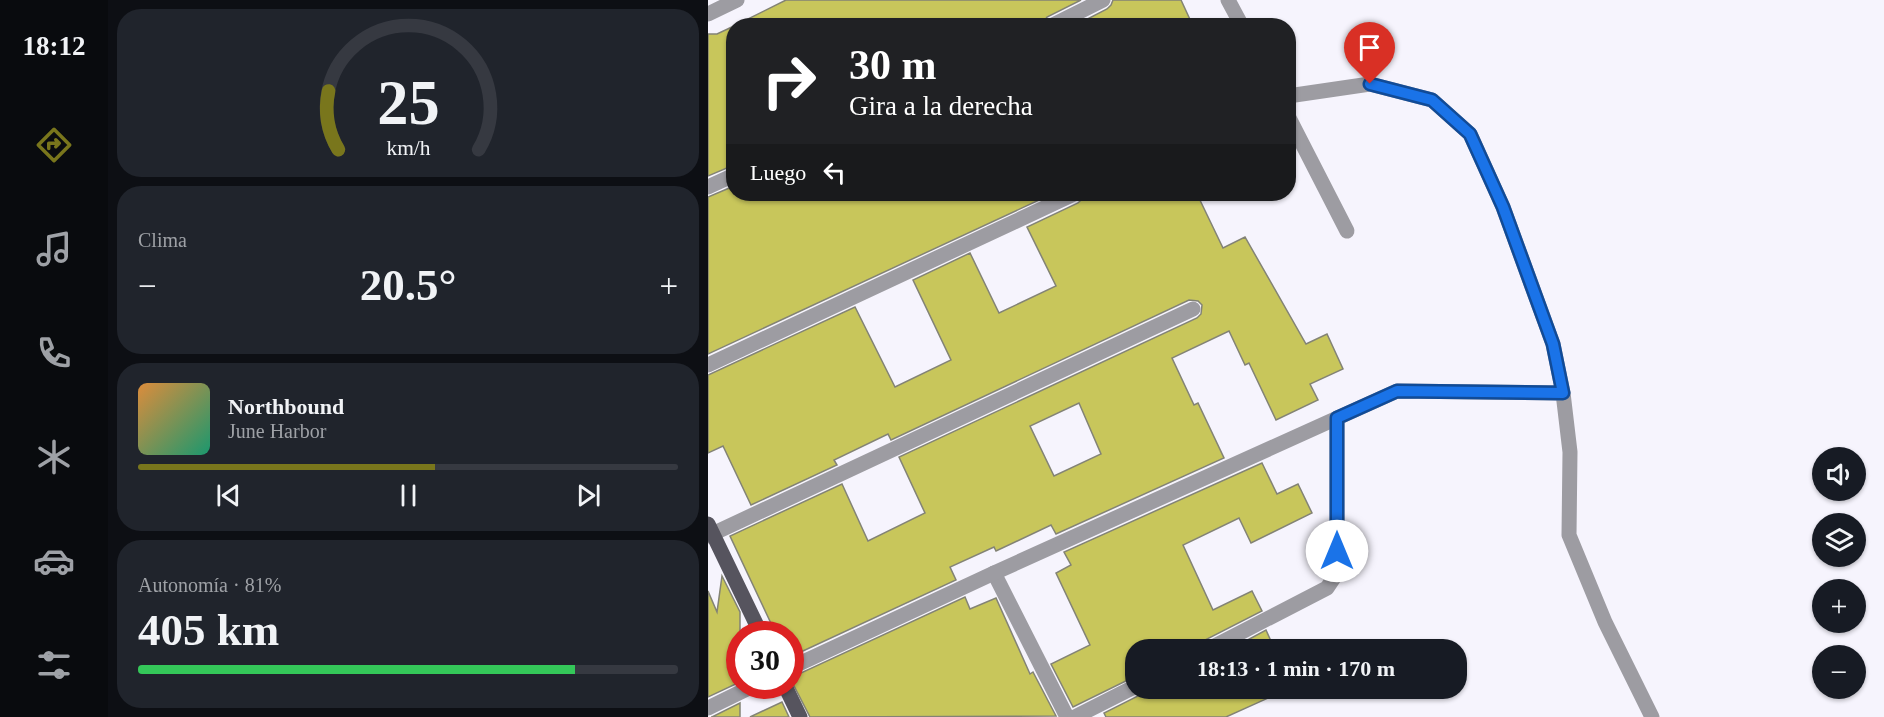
<!DOCTYPE html>
<html lang="es">
<meta charset="utf-8">
<style>
:root{--surface:#171b24;--page:#20242c;--text:#f1f3f6;--muted:#9ea1a6;--line:#363941;--accent:#79761c}
body{margin:0;font-family:"Times New Roman",serif;background:var(--page);color:var(--text);height:100vh;display:flex;flex-direction:column;font-size:22px;white-space:nowrap}
*{box-sizing:border-box;margin:0}
p{font-size:20px;color:var(--muted)}
.icon{flex:none;width:33px;height:33px;fill:none;stroke:currentColor;stroke-width:2;stroke-linecap:round;stroke-linejoin:round}
.map{position:relative;flex:1;overflow:hidden}
.details{display:flex;flex-direction:column;gap:9px;padding:9px;background:#0d0f14;width:600px}
.details>*{flex:none}
.hud{position:absolute;left:18px;top:18px;width:570px;height:183px;border-radius:24px;box-shadow:0 2px 4px #0004;background:#202124;color:#fff;overflow:hidden}
.fabs{position:absolute;left:1104px;top:447px;display:grid;gap:12px}
.fabs a{display:grid;place-items:center;width:54px;height:54px;border-radius:50%;background:var(--surface);box-shadow:0 2px 4px #0004;font-size:30px}
.speed{position:absolute;left:18px;top:621px;display:flex;gap:12px;font-size:30px;font-weight:700;text-align:center}
.speed>*{display:grid;place-content:center;width:78px;height:78px;border-radius:50%;background:var(--surface);box-shadow:0 2px 4px #0004;line-height:1}
.speed .limit{border:9px solid #d22;background:#fff;color:#111}
.pin{position:absolute;display:grid;place-items:center;width:51px;height:51px;color:#fff;margin:-62px -26px;border-radius:50% 50% 50% 0;rotate:-45deg;box-shadow:0 0 6px #0007}
.pin .icon{rotate:45deg}
.me{position:absolute;width:66px;margin:-33px;rotate:0deg;stroke-linejoin:round;filter:drop-shadow(0 0 4px #0008)}
.turn{display:flex;align-items:center;gap:21px;height:126px;padding:0 24px;font-size:27px}
.turn .icon{width:78px;height:78px;stroke-width:2.5}
.turn b{display:block;font-size:42px;line-height:51px}
.then{display:flex;align-items:center;height:57px;padding:0 24px;background:#0003;gap:12px;font-size:22px}
.big{font-size:45px;font-weight:700;line-height:1.1}
.details .card{flex:1;display:flex;flex-direction:column;justify-content:center;gap:9px;min-width:0;padding:0 21px;border-radius:24px;background:var(--page)}
.details .dial{align-items:center;gap:0}
.dial svg{height:156px;overflow:visible;fill:none;stroke:var(--line);stroke-width:7;stroke-linecap:round;text-anchor:middle}
.dial text{fill:var(--text);stroke:none}
.song{display:flex;align-items:center;gap:18px}
.cover{width:72px;height:72px;border-radius:9px;background:linear-gradient(135deg,hsl(30 70% 55%),hsl(160 70% 35%))}
.played{height:6px;border-radius:3px;background:linear-gradient(90deg,var(--accent) 55%,var(--line) 55%)}
.keys{display:flex;justify-content:space-around;direction:ltr}
.heat{display:flex;justify-content:space-between;align-items:center;font-size:33px;direction:ltr}
.charge{height:9px;border-radius:4px;background:linear-gradient(90deg,#34c759 81%,var(--line) 0)}
.trip{position:absolute;left:417px;top:639px;width:342px;height:60px;border-radius:24px;background:var(--surface);box-shadow:0 2px 4px #0004;font-weight:700;line-height:60px;text-align:center}
main{display:flex;flex:1;min-height:0}
.tab-bar{display:flex;flex-direction:column;width:108px;justify-content:space-around;align-items:center;background:#090b0e;color:var(--muted)}
.tab-bar .icon{width:42px;height:42px}
.tab-bar .selected{color:var(--accent)}
.tab-bar b{font-size:27px;color:var(--text)}
.map>svg:first-child{display:block}
</style>
<main>
<nav class="tab-bar">
<b>18:12</b>
<svg class="icon selected" aria-label="directions" viewBox="0 0 24 24"><path d="M12 3l9 9-9 9-9-9zM9 14v-3h6M13 9l2 2-2 2"/></svg>
<svg class="icon" aria-label="music" viewBox="0 0 24 24"><path d="M9 18V5l10-2v13"/><circle cx="6" cy="18" r="3"/><circle cx="16" cy="16" r="3"/></svg>
<svg class="icon" aria-label="phone" viewBox="0 0 24 24"><path d="M5 4h4l2 5-3 2q2 4 5 5l2-3 5 2v4C11 20 4 13 5 4z"/></svg>
<svg class="icon" aria-label="climate" viewBox="0 0 24 24"><path d="M12 3v18M4 7l16 10M4 17L20 7"/></svg>
<svg class="icon" aria-label="car" viewBox="0 0 24 24"><path d="M5 17H2v-5l4-1 3-4h7l3 4 3 1v5h-3M9 17h6M6 11h13"/><circle cx="7" cy="17" r="2"/><circle cx="17" cy="17" r="2"/></svg>
<svg class="icon" aria-label="filters" viewBox="0 0 24 24"><path d="M4 7h16M4 17h16"/><circle cx="9" cy="7" r="2"/><circle cx="15" cy="17" r="2"/></svg>
</nav>
<section class="details">
<div class="card dial"><svg viewBox="0 0 100 80">
<path d="M14 69A42 42 0 1 1 86 69"/>
<path d="M14 69A42 42 0 0 1 9 39" stroke="#79761c"/>
<text x="50" y="56" font-size="32" font-weight="700">25</text>
<text x="50" y="72" font-size="11">km/h</text>
</svg></div>
<div class="card"><p>Clima</p>
<div class="heat"><a>−</a><b class="big">20.5°</b><a>+</a></div>
</div>
<div class="card">
<div class="song"><i class="cover"></i><div><b>Northbound</b><p>June Harbor</p></div></div>
<div class="played"></div>
<div class="keys"><svg class="icon" aria-label="previous" viewBox="0 0 24 24"><path d="M18 5L8 12l10 7zM5 5v14"/></svg><svg class="icon" aria-label="pause" viewBox="0 0 24 24"><path d="M8 5v14M16 5v14"/></svg><svg class="icon" aria-label="next" viewBox="0 0 24 24"><path d="M6 5l10 7-10 7zM19 5v14"/></svg></div>
</div>
<div class="card"><p>Autonomía · 81%</p><b class="big">405 km</b><div class="charge"></div></div>
</section>
<div class="map">
<svg width="1176" height="717" viewBox="0 0 1176 717">
<rect width="100%" height="100%" fill="#f6f4fd"/>
<g fill="#c8c65b" stroke="#838375" stroke-width="1.5" fill-rule="evenodd">
<path d="M78,0h295l-34,17 -6,9h-307z"/>
<path d="M405,0h68l12,26h-119l33,-17 4,-4z"/>
<path d="M26,26v139l-26,11v-142h9z"/>
<path d="M26,186v8h318l-344,160v-157z"/>
<path d="M376,194h113l26,54 22,-11 61,107 21,-10 16,35 -33,15 8,16 -42,20 -27,-57 -4,2 -16,-34 -57,27 22,47 4,-2 26,55 -168,76 -5,-9 -55,26 -2,-4 -44,20 6,13 -166,77v-23h-14l-46,-98 112,-52 26,57 57,-28 -26,-56 298,-139 4,-4 1,-9 -4,-4 -9,-1 -298,140 -3,-6 -54,26 3,5 -86,40 -28,-59 -15,7v-78l147,-68 40,80 56,-27 -38,-80 57,-27 29,60 57,-27 -29,-59 51,-24 4,-4zM371,403l22,51 -47,22 -24,-50z"/>
<path d="M554,463l15,31 21,-10 14,29 -61,30 -12,-25 -56,27 30,65 39,-19 10,20 -59,30 -6,9h-61v26l-63,31 -22,-43 39,-19 -34,-72 15,-8 -7,-13z"/>
<path d="M14,576l18,36v70l-32,15v-106l9,21z"/>
<path d="M257,597l5,12 26,-11 34,76 3,-2 23,44 -246,1 -20,-39z"/>
<path d="M558,630l9,20h-46z"/>
<path d="M437,688h140l1,2 -60,27h-120l-2,-4 36,-18z"/>
<path d="M74,702l7,15h-39z"/>
<path d="M32,703v14h-29h1z"/>
</g>
<g fill="none" stroke-linecap="round" stroke-linejoin="round">
<g stroke="#9d9ca2" stroke-width="15">
<path d="M520,0l14,26"/>
<path d="M0,14l29,-14"/>
<path d="M343,26l52,-26"/>
<path d="M580,96l82,-12 62,16 38,34 33,73 50,137 10,49 7,59 -1,83 36,87 47,95"/>
<path d="M580,116l59,115"/>
<path d="M0,187l26,-12"/>
<path d="M0,365l366,-171"/>
<path d="M0,536l485,-227"/>
<path d="M286,573l73,144"/>
<path d="M499,650l120,-62 10,-15v-155"/>
<path d="M82,668l204,-95 403,-182 166,2"/>
<path d="M0,708l45,-22"/>
<path d="M367,717l61,-31"/>
</g>
<g stroke="#56545e" stroke-width="15">
<path d="M0,524l53,110"/>
<path d="M77,686l15,31"/>
</g>
</g>
<g fill="none" stroke-linecap="round" stroke-linejoin="round">
<defs>
<path id="route" d="M629,551v-133l60,-27 166,2 -10,-49 -50,-137 -33,-73 -38,-34 -62,-16"/>
</defs>
<use href="#route" stroke="#114b97" stroke-width="15"/>
<use href="#route" stroke="#1a73e8" stroke-width="10"/>
</g>
</svg>
<div class="fabs">
<a><svg class="icon" aria-label="sound" viewBox="0 0 24 24"><path d="M4 9h4l5-4v14l-5-4H4zM17 9q2 3 0 6"/></svg></a>
<a><svg class="icon" aria-label="layers" viewBox="0 0 24 24"><path d="M12 4l9 5-9 5-9-5zM3 14l9 5 9-5"/></svg></a>
<a>+</a>
<a>−</a>
</div>
<div class="speed"><div class="limit">30</div></div>
<div class="pin" style="left:662px;top:84px;background:#d93025"><svg class="icon" aria-label="arrive" viewBox="0 0 24 24"><path d="M6 21V4h12l-3 4 3 4H6"/></svg></div>
<svg class="me" style="left:629px;top:551px" viewBox="-20 -20 40 40"><circle r="19" fill="#fff"/><path d="M0-13L10 11 0 6-10 11z" fill="#1a73e8"/></svg>
<div class="trip">18:13 · 1 min · 170 m</div>
<div class="hud">
<div class="turn"><svg class="icon" aria-label="right" viewBox="0 0 24 24"><path d="M7 20v-9h11M14 6l5 5-5 5"/></svg><div><b>30 m</b>Gira a la derecha</div></div>
<div class="then">Luego<svg class="icon" aria-label="left" viewBox="0 0 24 24"><path d="M17 20v-9H6M10 6l-5 5 5 5"/></svg></div>
</div>
</div>
</main>
